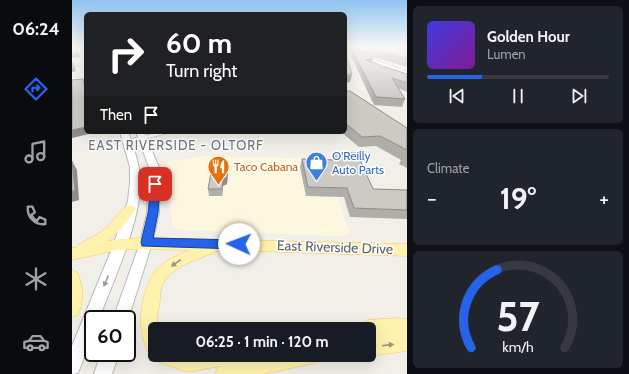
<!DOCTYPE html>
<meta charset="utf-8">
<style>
:root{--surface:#171b24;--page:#20242c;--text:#f1f3f6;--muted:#9ea1a6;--line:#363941;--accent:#2563eb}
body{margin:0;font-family:Cabin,sans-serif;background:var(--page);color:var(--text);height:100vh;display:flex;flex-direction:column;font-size:15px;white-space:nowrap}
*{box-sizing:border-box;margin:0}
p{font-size:13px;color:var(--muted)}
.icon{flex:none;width:22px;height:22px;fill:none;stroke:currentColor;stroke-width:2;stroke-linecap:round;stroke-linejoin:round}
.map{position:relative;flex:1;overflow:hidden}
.details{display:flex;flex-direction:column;gap:6px;padding:6px;background:#0d0f14;width:222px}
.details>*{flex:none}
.hud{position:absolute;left:12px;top:12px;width:263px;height:122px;border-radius:6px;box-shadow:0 4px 16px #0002;background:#202124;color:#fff;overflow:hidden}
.speed{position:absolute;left:12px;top:310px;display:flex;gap:8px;font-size:20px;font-weight:700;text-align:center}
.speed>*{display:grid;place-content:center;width:52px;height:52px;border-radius:50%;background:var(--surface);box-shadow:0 4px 16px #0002;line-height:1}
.speed .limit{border:2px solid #111;border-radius:6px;background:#fff;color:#111}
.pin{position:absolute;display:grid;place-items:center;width:34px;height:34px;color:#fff;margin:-17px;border-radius:8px;box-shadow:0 2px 6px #0006}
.me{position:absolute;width:44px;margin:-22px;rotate:272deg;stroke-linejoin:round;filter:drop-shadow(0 0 3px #0008)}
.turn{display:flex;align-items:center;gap:14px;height:84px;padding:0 16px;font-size:18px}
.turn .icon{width:52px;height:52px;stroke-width:2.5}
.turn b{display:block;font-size:28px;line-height:34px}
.then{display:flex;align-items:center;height:38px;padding:0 16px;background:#0003;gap:8px;font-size:15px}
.big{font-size:30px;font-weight:800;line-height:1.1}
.details .tile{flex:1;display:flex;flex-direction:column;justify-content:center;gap:6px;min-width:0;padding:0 14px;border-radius:6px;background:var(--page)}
.details .dial{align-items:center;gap:0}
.dial svg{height:104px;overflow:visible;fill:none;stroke:var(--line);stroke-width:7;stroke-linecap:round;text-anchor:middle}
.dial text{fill:var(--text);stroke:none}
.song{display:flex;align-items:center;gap:12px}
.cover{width:48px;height:48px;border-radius:6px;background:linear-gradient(135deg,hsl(240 70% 55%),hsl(290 70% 35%))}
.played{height:4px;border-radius:2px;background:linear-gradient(90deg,var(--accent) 30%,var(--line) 30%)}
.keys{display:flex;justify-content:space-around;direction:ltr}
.heat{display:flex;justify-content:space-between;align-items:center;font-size:22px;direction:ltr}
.trip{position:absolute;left:76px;top:322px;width:228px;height:40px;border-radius:6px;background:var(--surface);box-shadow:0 4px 16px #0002;font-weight:800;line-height:40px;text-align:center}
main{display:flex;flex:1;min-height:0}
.menu{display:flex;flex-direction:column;width:72px;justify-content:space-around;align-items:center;background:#090b0e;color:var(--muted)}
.menu .icon{width:28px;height:28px}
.menu .active{color:var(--accent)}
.menu b{font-size:18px;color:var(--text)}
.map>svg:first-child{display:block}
</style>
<main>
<nav class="menu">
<b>06:24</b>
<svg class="icon active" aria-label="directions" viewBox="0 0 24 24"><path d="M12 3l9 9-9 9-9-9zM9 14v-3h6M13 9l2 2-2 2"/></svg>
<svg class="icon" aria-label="music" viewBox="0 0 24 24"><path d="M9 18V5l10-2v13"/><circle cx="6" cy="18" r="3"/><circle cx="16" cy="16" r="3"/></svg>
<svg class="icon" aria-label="phone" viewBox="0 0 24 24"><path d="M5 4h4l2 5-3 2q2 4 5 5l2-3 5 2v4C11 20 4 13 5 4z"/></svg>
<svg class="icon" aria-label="climate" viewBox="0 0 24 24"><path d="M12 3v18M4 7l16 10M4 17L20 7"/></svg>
<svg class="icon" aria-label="car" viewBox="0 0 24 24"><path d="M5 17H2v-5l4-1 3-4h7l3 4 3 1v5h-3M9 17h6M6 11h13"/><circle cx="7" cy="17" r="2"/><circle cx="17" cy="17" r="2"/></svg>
</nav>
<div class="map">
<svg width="335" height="374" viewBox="0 0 335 374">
<rect width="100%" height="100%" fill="#f1efe8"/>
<path fill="#fef7e0" d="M134,156l119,3 25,75 -12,2 -160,-6 -6,-7 -5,-61z"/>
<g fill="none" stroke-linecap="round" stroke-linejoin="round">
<path stroke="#aadaff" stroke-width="1" d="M0,67l14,-2"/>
<defs>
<g id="minor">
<path d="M14,79v2l-14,2v-2z"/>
<path d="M88,132h10l-1,1 -41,10 -3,-2 1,-1z"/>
</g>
<path id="tertiary" d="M273,50l62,21v3l-62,-22z"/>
<g id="secondary">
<path d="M48,132h8c6,16 12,33 12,50 1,40 -27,99 -41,137h-6v16l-15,38 -6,1v-28l41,-100 15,-45 2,-19v-15z"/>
<path d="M64,132h8l16,38 -1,43 -7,30 -25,80v-4h-14l27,-76 7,-30 3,-43z"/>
<path d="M29,353h18l-7,21h-18z"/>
</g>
<g id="primary">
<path d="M58,205l4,1 2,3 -2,3 -14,18 -12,11 13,-2 25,-1 261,6v12l-187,-6c-18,9 -49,14 -58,36 -2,4 -2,10 -2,15 -2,10 -4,18 -2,28h-3v25l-7,-2c-8,-19 -9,-32 -5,-51 6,-30 19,-41 47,-51l-69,-1 -49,11v-12l6,-1 1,-3c10,-5 20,-10 28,-17 7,-6 14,-20 23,-22z"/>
<path d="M0,270l5,2c7,15 7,28 1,43l-6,2z"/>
<path d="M325,318l10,1v32l-38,5 -3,-1h3v-26h-9l3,-6 6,-3z"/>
<path d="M85,355h81l-2,7 27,-7h56l-2,7 -7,2 -46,10h-49l3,-7 3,-1 -34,6 -28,-10z"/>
</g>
</defs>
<use href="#minor" stroke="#b5b8bc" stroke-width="1"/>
<use href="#tertiary" stroke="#b5b8bc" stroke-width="1"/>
<use href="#secondary" stroke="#b6babf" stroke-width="2"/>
<use href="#primary" stroke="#f2c960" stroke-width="1"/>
<use href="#minor" fill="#fff" fill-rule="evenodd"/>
<use href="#tertiary" fill="#fff" fill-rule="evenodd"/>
<use href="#secondary" fill="#fff" fill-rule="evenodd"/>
<use href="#primary" fill="#fff2af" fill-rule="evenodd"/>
</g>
<g fill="#afaea9">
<path d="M275,48h60v19l-36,-11 1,6 9,5 26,7v18l-9,-4 7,11 -3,8 -28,-2 -23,-49 1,-5 -4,-2z"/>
<path d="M273,91l62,37v40l-8,-4 2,-4 -25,-14 -17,1 -18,-15h4z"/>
<path d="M262,152l39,37 34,1v29l-57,-2 -6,-20 -38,-1 -6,-29 2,-8 30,1z"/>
<path d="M156,174l-1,10 -4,2 -1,10h-13l-1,-7z"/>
</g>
<g fill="#8f8d8a">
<path d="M5,48l3,9 -8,1v-5z"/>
<path d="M301,58l-2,6 -6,-4z"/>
<path d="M3,67l1,4 -4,1v-4z"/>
<path d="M280,74l-2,8 -5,1v-8z"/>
<path d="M14,127v5h7v1l-21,5v-8z"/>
<path d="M0,161l5,9 2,30 -7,2z"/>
<path d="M156,167v7l-1,10 -4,2 -1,10v-7l1,-10z"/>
</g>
<g fill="#cccac5" stroke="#8f8d8a">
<path d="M0,48h5l1,5h-6z"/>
<path d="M295,48h40v11z"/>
<path d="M280,50l19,6 2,2 -8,2 13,4 3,3h4l22,7v9l-15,-5 13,21 -29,-2z"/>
<path d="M273,52l7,22 -7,1z"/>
<path d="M0,62l3,5 -3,1z"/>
<path d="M11,79l3,13v35l-14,3v-50z"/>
<path d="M273,91h5l57,37v22l-27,-14 -18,1 -17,-14z"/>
<path d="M262,152l23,1 16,36 34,1v20l-53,-2 -7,-20 -39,-1 -6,-28 35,1z"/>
<path d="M0,161l3,30h-3z"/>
<path d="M140,167h16l-1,10 -4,2 -1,10h-14z"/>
</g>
<defs><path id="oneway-solid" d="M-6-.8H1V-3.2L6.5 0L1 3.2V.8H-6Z"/></defs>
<g fill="#979581">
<use href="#oneway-solid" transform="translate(104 263) rotate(145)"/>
<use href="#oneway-solid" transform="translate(316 345) rotate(-7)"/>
</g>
<use fill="#979a9d" href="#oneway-solid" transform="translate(34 281) rotate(112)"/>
<linearGradient id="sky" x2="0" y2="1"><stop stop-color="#8fc3f1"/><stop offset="0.47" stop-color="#f9f8f5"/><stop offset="1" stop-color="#f9f8f5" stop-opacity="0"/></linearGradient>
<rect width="335" height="100" fill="url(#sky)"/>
<path fill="#2563eb" stroke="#184099" d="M83,181l5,3 -2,29 -5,25 86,2 4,1 2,3 -2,4 -4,1 -97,-3 -1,-4 7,-29 3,-29z"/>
<defs>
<symbol id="shop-pin" viewBox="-11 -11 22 30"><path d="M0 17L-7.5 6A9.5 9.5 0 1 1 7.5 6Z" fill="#3f7fe0" stroke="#fff"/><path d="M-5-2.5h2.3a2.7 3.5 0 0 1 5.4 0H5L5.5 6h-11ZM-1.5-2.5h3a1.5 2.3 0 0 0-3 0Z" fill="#fff"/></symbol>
<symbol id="restaurant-pin" viewBox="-11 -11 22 30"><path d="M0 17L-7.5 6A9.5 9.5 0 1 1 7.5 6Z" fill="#e8710a" stroke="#fff"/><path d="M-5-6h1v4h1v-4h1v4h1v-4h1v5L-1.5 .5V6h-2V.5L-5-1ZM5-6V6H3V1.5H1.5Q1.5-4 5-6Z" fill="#fff"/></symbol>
</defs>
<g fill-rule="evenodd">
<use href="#shop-pin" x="232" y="150" width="25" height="34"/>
<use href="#restaurant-pin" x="134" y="154" width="25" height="34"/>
</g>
<g text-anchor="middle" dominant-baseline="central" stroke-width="3" stroke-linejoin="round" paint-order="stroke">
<g font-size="12" fill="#366cbe" stroke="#fff" text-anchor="start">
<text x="260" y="155">O'Reilly<tspan x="260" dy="14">Auto Parts</tspan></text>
</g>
<g font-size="12" fill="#c56008" stroke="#fff" text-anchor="start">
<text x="162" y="166">Taco Cabana</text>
</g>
<g font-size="13" letter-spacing="1" fill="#70757a" stroke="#fff">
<text x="104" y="145">EAST RIVERSIDE - OLTORF</text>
</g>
<g font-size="14" fill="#5f6368" stroke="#fff">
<text transform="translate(263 247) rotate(2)">East Riverside Drive</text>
</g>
</g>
</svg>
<div class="speed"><div class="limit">60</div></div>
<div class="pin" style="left:83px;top:184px;background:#d93025"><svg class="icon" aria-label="arrive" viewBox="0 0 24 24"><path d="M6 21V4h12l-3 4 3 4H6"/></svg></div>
<svg class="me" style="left:167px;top:244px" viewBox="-20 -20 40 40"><circle r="19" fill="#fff"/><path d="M0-13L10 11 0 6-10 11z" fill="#2563eb"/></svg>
<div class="trip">06:25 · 1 min · 120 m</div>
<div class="hud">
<div class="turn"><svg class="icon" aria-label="right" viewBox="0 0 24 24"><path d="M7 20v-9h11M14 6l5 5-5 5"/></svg><div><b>60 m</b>Turn right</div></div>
<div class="then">Then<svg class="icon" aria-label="arrive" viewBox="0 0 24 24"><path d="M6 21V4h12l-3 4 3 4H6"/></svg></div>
</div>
</div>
<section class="details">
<div class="tile">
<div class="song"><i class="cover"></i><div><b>Golden Hour</b><p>Lumen</p></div></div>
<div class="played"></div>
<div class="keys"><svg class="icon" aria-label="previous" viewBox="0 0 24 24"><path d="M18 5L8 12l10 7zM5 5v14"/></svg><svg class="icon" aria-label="pause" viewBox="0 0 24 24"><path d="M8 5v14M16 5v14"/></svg><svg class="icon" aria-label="next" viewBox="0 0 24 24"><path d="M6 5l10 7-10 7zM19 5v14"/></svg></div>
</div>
<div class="tile"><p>Climate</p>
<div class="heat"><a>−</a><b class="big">19°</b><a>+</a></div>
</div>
<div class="tile dial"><svg viewBox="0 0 100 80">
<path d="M14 69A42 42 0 1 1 86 69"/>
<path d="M14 69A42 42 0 0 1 34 9" stroke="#2563eb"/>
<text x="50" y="56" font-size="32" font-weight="700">57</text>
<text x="50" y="72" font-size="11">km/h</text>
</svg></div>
</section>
</main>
